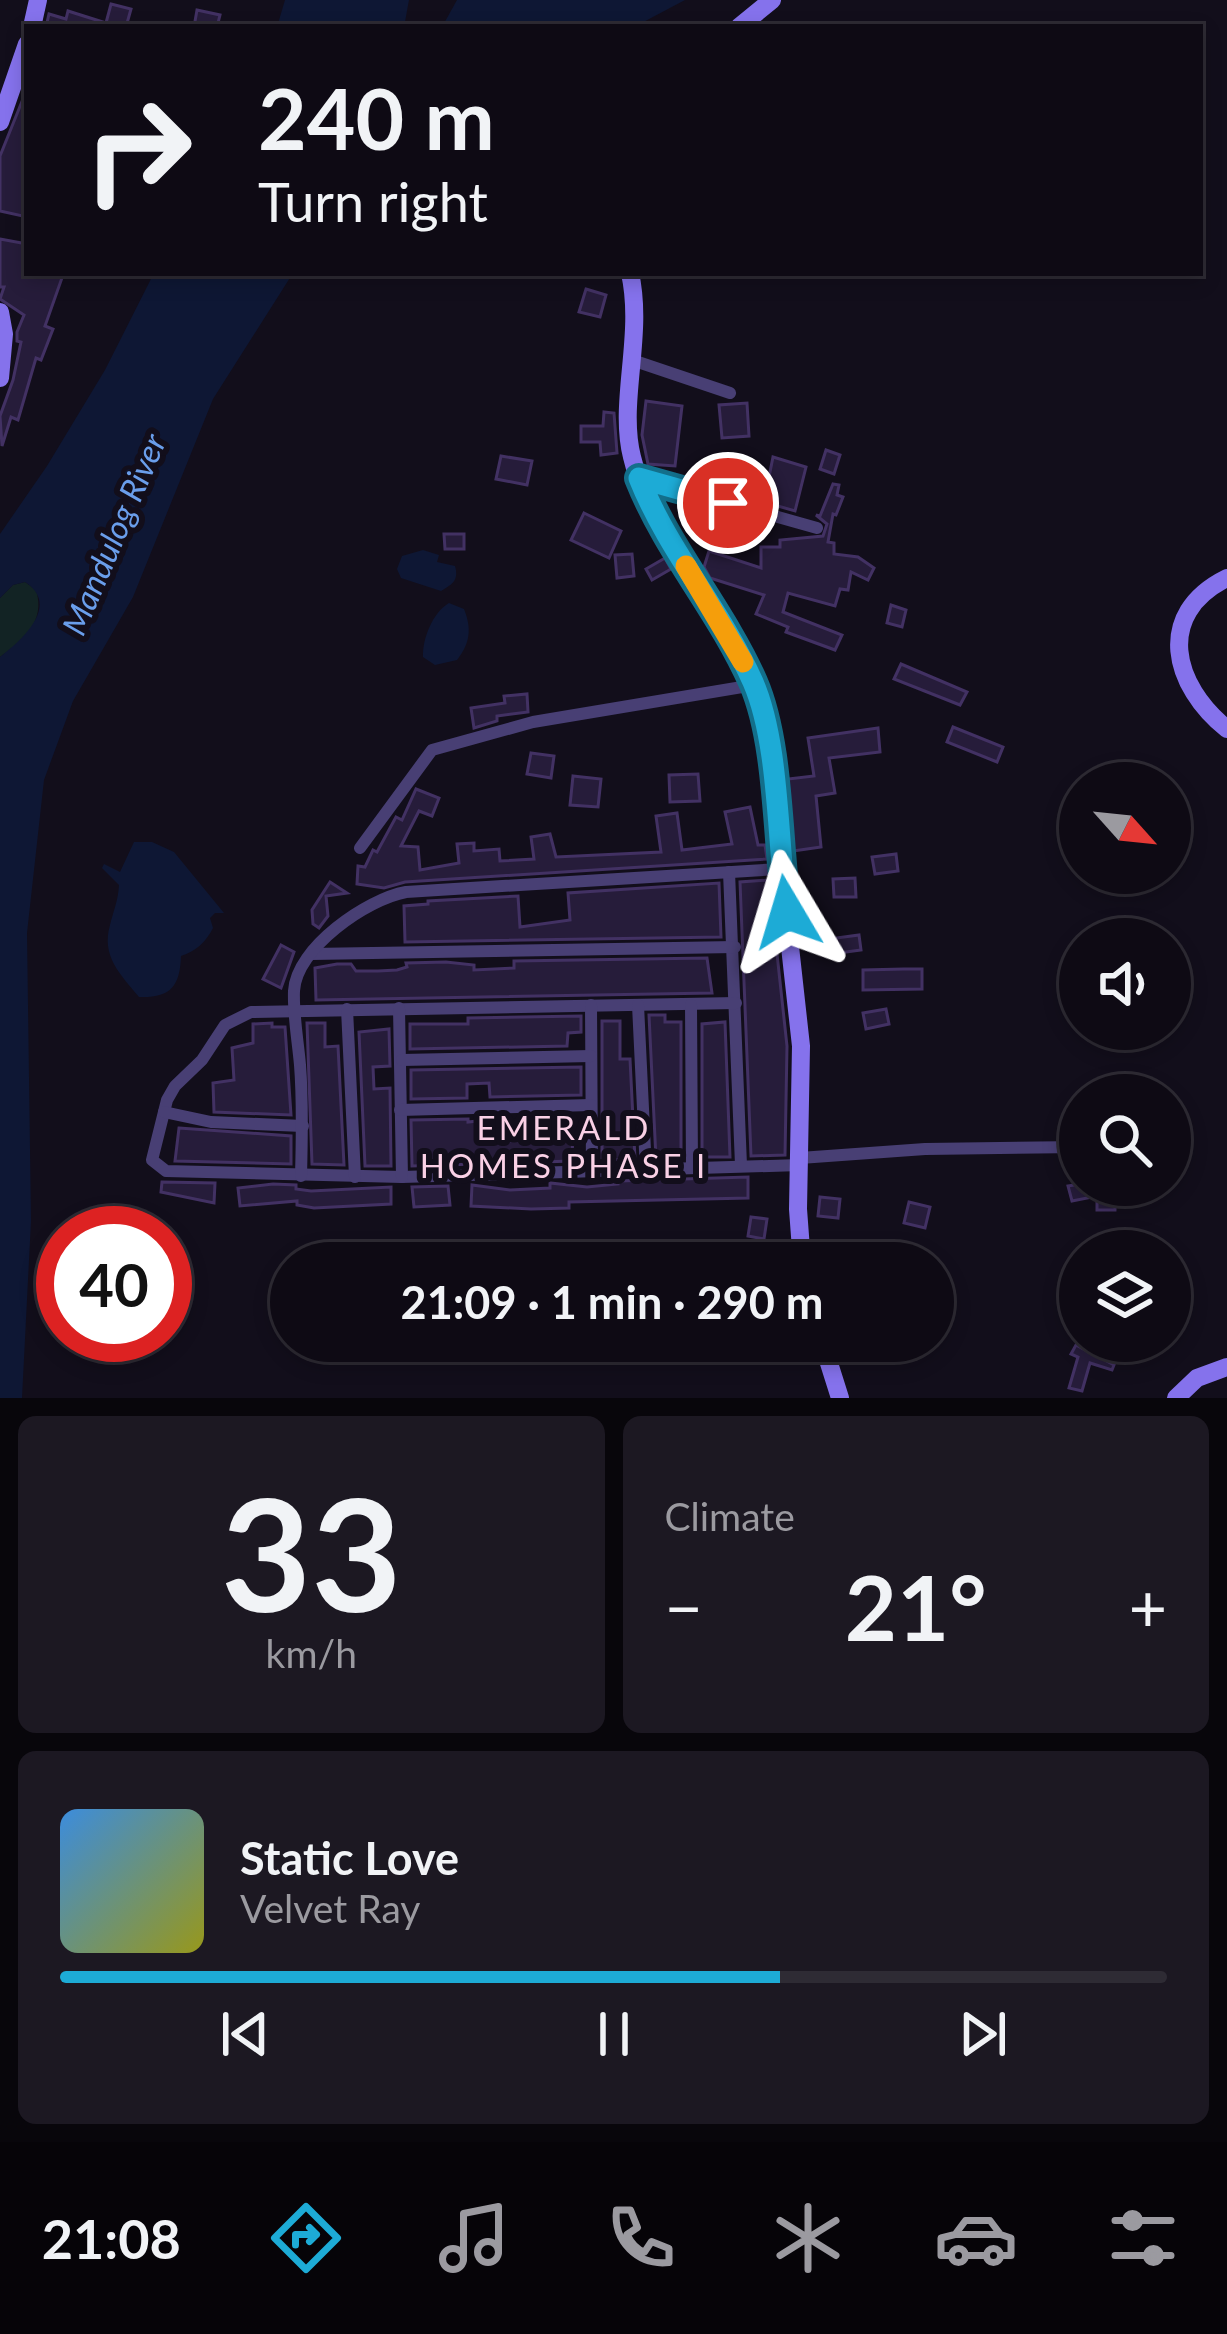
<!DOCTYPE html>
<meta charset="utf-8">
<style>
:root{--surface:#0e0a14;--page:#1c1822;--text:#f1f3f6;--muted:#9b9aa0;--line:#2e2b34;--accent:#1dabd6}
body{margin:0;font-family:Lato,sans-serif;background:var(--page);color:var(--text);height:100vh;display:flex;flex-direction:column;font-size:45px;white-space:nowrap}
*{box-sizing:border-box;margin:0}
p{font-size:39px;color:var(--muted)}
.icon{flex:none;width:66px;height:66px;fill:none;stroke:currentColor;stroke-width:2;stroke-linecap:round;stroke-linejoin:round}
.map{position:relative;height:1398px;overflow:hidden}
.sheet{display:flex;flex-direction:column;gap:18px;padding:18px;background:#08060b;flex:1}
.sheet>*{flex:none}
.hud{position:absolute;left:24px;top:24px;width:1179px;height:252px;border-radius:0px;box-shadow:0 6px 18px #0003,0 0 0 3px var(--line);background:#0e0a14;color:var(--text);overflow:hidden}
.needle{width:78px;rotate:117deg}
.tools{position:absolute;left:1059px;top:762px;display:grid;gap:24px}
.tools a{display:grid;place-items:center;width:132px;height:132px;border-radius:50%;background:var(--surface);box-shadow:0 6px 18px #0003,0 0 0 3px var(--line);font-size:60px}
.speed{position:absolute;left:36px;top:1206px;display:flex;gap:24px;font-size:60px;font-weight:700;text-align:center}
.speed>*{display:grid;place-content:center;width:156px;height:156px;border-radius:50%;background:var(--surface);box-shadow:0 6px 18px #0003,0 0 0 3px var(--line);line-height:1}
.speed .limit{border:18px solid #d22;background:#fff;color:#111}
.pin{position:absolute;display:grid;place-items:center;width:102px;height:102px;color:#fff;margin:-51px;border:6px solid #fff;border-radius:50%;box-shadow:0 3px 12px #0007}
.me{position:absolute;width:132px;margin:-66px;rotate:353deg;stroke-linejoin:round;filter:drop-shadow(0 0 9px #0008)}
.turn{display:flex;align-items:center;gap:42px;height:252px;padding:0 36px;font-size:54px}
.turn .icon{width:156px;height:156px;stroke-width:2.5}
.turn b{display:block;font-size:84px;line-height:102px}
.big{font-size:90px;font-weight:700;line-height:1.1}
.sheet .widget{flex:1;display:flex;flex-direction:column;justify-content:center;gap:18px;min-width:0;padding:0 42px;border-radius:18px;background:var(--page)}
.sheet .dial{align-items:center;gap:0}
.dial b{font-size:156px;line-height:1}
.song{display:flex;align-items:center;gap:36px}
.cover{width:144px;height:144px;border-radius:18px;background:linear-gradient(135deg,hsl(210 70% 55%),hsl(60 70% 35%))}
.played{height:12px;border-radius:6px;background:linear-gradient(90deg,var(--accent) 65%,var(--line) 65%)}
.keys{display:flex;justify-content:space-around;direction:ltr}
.heat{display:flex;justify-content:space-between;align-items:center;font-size:66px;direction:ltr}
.sheet .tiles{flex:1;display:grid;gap:18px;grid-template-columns:1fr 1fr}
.widget:last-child{grid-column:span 2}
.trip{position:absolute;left:270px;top:1242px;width:684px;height:120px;border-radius:60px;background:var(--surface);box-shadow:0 6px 18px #0003,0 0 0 3px var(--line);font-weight:700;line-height:120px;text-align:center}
.tab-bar{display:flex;height:192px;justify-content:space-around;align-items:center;background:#060408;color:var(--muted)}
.tab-bar .icon{width:84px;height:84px}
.tab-bar .on{color:var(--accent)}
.tab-bar b{font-size:54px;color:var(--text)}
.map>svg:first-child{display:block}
</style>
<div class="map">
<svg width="1227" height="1398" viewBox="0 0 1227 1398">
<rect width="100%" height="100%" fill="#120e1b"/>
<path fill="#122324" d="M25,582l11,8c10,32 -13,50 -36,67v-59l13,-13z"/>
<g fill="#0e1734">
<path d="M285,0h124l-5,27h-127z"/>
<path d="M457,0h228l-51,27h-192z"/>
<path d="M154,273h139l-80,126 -80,198 -60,104 -29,79 -17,153 4,288 -9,177h-22v-741c22,-17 61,-52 25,-75l-12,3 -13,13v-64l47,-68 58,-96z"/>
<path d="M423,550l16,5 -2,7 18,4c4,14 -2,18 -14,25l-40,-13 -4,-9 5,-13z"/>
<path d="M449,603l15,6c8,20 6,34 -7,51l-22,5 -12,-8c-1,-18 10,-45 26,-54z"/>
<path d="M134,842h18l22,10 50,61h-9l-5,5 3,10c-7,14 -17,23 -32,28 -1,31 -11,42 -42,41 -19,-23 -38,-41 -29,-72 4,-16 8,-24 9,-40l-17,-17 2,-4 16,8z"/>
</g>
<g fill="#261c3a" stroke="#423163" stroke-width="3">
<path d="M111,4l20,5 -5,18h-80l3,-13 17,5 2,-8 38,12z"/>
<path d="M197,10l23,5 -3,12h-23z"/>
<path d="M27,89v128l-27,-6v-55z"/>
<path d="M0,239l27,5 -4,29 40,2 -18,51 8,3 -12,31 -5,-2 -18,62 -7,-3 -9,29 -2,-30 13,-36 8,-38 -4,-1v-9l7,-17 -24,-16 4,-12h-4z"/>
<path d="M586,289l20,6 -6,22 -21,-5z"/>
<path d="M646,401l36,5 -7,60 -27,-2 -6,-29z"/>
<path d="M747,403l2,33 -27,2 -3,-33z"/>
<path d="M604,412l10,1 3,40 -16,2 -1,-13h-19v-16h22z"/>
<path d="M826,450l14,5 -6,19 -14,-5z"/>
<path d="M501,456l31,5 -5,24 -31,-6z"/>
<path d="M773,457l33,10 -11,44 -31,-9z"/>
<path d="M708,464l13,4 -7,20 -17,-5 5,-15z"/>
<path d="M833,484l6,1 -2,10 6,2 -7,18 -3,-1 -5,28 6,1v11l24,3 16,11 -6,12 -17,-8 -3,18 -8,-1 -5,17 -47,-13 -5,19 59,23 -7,15 -49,-18 2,-5 -32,-13 8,-19 -54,-17 -6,-11 5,-16 52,17v-21h19v-7l43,-4 4,-12 -11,-9 4,1z"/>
<path d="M584,513l37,18 -12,27 -38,-18z"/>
<path d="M444,534h20v15h-19z"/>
<path d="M632,554l2,22 -17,2 -2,-23z"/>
<path d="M665,558l6,11 -19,11 -6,-11z"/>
<path d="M891,605l15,5 -4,17 -15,-4z"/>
<path d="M901,664l66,28 -7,13 -66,-26z"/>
<path d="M527,694l1,18 -31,4v5l-23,7 -3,-20 34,-5 -1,-7z"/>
<path d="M953,727l50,20 -6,15 -50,-20z"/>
<path d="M878,728l2,24 -51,6 6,35 -19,3 5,51 -28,4 -5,-72 26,-3 -6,-38z"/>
<path d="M531,753l23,3 -3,22 -24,-4z"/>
<path d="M698,774l2,27 -30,1 -1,-27z"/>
<path d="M573,776l28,3 -3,28 -28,-2z"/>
<path d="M416,789l23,9 -7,18 -13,-5 -18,35 17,1 2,23 39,-7 -2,-19 17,-1v8l25,-2 1,12 34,-2 -3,-22 19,-3 6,23 105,-5 -5,-36 21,-3 5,37 50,-6 -7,-32 25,-5 8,38h7l2,14 -362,23 -21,6 -27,-4 1,-18 7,1 8,-17 4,2 19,-35 6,3z"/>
<path d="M896,854l2,17 -23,3 -3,-17z"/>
<path d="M855,878l1,19h-22l-1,-18z"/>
<path d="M769,880l18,166 -2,109 -34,1 -11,-274z"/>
<path d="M330,882l17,11 -21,3 2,20 -9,12 -6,-4 -1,-14z"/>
<path d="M719,883l2,54 -316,5 -1,-36 24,-2v-3l90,-5 2,31 50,-7 -2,-27z"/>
<path d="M859,935l2,15 -30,4 -2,-15z"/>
<path d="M281,945l13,7 -13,36 -18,-9z"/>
<path d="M707,958l5,35 -396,7 -1,-32 22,-4h14l5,7h22l19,-1 10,-3 -1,-4 40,-1 28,3v5l40,-2v-7z"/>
<path d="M904,969h18v20l-59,1v-20z"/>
<path d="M886,1009l3,15 -23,5 -3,-16z"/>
<path d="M649,1015h16v7h16v136l-25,1z"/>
<path d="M581,1016v16l-13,1 -1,13 -157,3v-25h58v-6z"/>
<path d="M602,1021h18v38h10l5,100 -33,1z"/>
<path d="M725,1022l5,135h-28v-133z"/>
<path d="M272,1023v4h13l6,88 -77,-3 -1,-29 21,-3 -2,-32 21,-5v-19z"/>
<path d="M307,1023h18v24l13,-1 6,119 -32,-1z"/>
<path d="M389,1029l1,37 -17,1 1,22 16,-1 1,78h-26l-6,-134z"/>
<path d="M581,1067v28l-91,2 -1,-14 -22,1v14l-56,1v-29z"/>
<path d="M468,1119v3l10,-1 2,21 29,-1v-13h64l-1,33 -160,5 -1,-46z"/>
<path d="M179,1128l112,8v28l-116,-3z"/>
<path d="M748,1177v21l-179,4v6l-38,1 -60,-3 1,-21 38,5 40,-2v-5l37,4 31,-3v-3z"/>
<path d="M162,1182l53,1 -1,20 -53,-11z"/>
<path d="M273,1184l23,1v4l15,2 80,-4v17l-77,4 -17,-3v-4l-57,5 -2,-18z"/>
<path d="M1080,1184l36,3 -1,23h-18v-14l-25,5 -4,-15z"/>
<path d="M448,1186l2,19 -36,2 -2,-20z"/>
<path d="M820,1197l20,2 -2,19 -20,-2z"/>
<path d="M909,1202l21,5 -5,21 -21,-5z"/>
<path d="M751,1217l16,2 -3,20 -16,-3z"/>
<path d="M1076,1345l13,7 2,-6 14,5 -2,8 11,6 -2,5 -22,-7 -8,28 -13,-3 9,-31 -7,-3z"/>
</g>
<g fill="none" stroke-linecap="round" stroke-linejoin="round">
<g stroke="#483f74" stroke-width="12">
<path d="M635,361l95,32"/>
<path d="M639,478l178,50"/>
<path d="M360,848l72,-98 101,-28 221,-37"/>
<path d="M729,872l12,293"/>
<path d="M311,954l424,-7"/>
<path d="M736,1003l-485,9 -26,13 -23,35 -27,26 -8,14 -15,60 14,11 236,6 398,-12"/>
<path d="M591,1005l1,169"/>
<path d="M638,1005l8,166"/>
<path d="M691,1005l1,162"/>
<path d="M399,1008l3,169"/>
<path d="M347,1009l8,168"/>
<path d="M402,1060l189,-4"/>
<path d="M400,1110l191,-5"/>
<path d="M164,1112l47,10 92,4"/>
<path d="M800,1158l125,-9 155,-2"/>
<path d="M301,1176c1,-37 2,-74 -1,-111 -2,-24 -7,-50 -6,-74 2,-43 73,-92 112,-99l374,-23"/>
</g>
<g stroke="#8572ec" stroke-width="18">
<path d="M32,27l6,-27"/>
<path d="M739,27l33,-27"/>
<path d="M0,122l27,-78"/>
<path d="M630,273c14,63 -12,129 2,184 11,48 43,91 69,131 27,42 50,85 64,133l36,325 -3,163 4,54"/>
<path d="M0,312l4,22 -4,44"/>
<path d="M1227,578c-73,36 -54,108 0,151"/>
<path d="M822,1341l18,57"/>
<path d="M1176,1398l21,-20 30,-11"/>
</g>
</g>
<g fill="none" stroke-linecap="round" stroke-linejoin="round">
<defs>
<path id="route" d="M728,503l-89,-25c29,73 82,132 114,204 27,62 24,161 34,230"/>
</defs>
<use href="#route" stroke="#136f8b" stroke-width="30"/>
<use href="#route" stroke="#1dabd6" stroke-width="21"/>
<path stroke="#f59e0b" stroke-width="21" d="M686,566l57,96"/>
</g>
<g text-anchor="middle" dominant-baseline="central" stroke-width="12" stroke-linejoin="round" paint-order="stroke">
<g font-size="33" font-style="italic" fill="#6a9eeb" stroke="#120e1b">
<text transform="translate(113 534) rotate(-67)">Mandulog River</text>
</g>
<g font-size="33" letter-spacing="3" fill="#f9d0e5" stroke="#120e1b">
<text x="564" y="1127">EMERALD<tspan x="564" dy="38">HOMES PHASE I</tspan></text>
</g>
</g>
</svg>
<div class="tools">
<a><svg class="needle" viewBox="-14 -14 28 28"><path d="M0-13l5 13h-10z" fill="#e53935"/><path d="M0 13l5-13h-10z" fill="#9b9aa0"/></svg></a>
<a><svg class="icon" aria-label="sound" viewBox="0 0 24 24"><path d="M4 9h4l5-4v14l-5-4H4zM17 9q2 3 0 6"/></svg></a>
<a><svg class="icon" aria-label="search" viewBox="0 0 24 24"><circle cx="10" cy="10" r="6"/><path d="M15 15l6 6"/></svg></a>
<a><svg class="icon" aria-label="layers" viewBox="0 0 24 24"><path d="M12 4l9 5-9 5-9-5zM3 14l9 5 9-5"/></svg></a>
</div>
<div class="speed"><div class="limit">40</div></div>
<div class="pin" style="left:728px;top:503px;background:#d93025"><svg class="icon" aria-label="arrive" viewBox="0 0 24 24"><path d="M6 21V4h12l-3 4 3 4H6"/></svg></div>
<svg class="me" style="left:787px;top:912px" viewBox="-20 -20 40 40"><path d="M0-17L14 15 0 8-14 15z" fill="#1dabd6" stroke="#fff" stroke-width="4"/></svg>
<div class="trip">21:09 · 1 min · 290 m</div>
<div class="hud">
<div class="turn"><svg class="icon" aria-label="right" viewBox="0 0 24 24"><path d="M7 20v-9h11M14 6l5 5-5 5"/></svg><div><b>240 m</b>Turn right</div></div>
</div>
</div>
<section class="sheet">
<div class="tiles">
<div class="widget dial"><b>33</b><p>km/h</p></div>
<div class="widget"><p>Climate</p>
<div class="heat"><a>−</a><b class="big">21°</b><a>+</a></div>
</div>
<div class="widget">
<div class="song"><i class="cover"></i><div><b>Static Love</b><p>Velvet Ray</p></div></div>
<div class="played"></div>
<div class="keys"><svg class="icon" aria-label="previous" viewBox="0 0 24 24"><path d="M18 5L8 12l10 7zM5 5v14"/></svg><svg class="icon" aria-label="pause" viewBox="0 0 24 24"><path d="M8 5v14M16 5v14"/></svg><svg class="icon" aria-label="next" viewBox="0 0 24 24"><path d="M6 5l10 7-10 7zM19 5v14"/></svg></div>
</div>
</div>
</section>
<nav class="tab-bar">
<b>21:08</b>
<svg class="icon on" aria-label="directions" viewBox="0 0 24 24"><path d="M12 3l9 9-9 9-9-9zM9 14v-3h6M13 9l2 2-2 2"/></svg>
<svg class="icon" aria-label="music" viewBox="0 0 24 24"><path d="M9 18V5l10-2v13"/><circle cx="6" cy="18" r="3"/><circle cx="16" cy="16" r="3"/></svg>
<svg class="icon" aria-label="phone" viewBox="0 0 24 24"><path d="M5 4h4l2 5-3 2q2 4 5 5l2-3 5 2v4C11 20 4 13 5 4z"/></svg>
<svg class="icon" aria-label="climate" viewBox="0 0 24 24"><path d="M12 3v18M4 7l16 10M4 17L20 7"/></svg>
<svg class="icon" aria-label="car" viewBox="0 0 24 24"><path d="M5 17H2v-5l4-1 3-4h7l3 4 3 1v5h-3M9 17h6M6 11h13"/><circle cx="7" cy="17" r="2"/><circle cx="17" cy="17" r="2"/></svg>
<svg class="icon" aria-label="filters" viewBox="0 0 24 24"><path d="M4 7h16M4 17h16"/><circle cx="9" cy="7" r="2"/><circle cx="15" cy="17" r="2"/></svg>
</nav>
